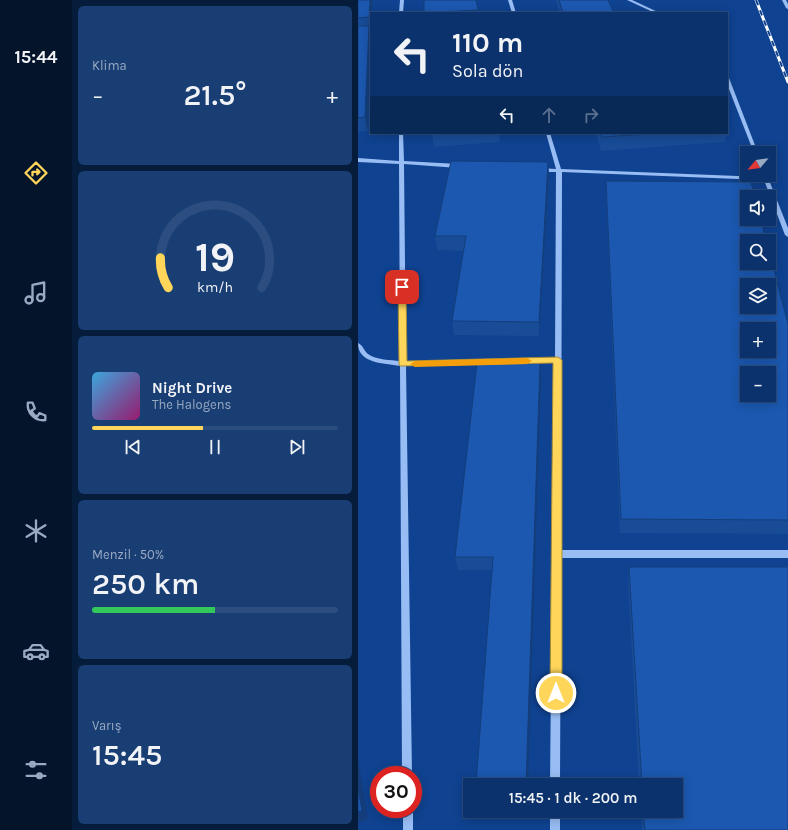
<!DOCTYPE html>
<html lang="tr">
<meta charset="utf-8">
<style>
:root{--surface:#0b326c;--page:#193e74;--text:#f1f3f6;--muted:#9aaac2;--line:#2b4d7f;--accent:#ffd65a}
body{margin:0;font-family:Karla,sans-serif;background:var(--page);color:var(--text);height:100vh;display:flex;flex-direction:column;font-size:15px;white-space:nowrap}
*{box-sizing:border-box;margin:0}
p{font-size:13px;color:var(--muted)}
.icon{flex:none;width:22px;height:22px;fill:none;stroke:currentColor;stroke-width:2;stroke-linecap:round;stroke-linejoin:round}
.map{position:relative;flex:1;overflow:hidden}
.details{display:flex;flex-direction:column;gap:6px;padding:6px;background:#061c3b;width:286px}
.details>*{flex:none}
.hud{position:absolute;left:12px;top:12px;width:358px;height:122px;border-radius:0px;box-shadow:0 2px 10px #0003,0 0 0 1px var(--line);background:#0b326c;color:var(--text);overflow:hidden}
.needle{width:26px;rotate:241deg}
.buttons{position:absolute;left:382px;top:146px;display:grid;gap:8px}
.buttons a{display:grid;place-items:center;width:36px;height:36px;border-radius:0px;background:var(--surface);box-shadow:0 2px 10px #0003,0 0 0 1px var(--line);font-size:20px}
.speed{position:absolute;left:12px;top:766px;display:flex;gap:8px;font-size:20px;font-weight:700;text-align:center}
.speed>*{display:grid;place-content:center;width:52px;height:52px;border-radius:50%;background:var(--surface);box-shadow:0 2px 10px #0003,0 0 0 1px var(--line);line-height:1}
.speed .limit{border:6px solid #d22;background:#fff;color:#111}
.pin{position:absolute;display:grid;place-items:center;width:34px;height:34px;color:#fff;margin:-17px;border-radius:8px;box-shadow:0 2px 6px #0006}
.me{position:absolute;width:44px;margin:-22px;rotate:0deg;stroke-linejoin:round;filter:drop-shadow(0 0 3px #0008)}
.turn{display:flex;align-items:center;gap:14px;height:84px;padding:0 16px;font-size:18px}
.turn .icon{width:52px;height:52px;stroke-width:2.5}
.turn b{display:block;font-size:28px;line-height:34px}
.lanes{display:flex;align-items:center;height:38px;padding:0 16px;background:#0003;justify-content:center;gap:20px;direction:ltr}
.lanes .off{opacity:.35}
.big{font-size:30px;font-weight:600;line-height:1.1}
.details .widget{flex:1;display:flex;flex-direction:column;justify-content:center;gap:6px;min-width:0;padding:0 14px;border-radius:6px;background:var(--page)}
.details .dial{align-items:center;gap:0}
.dial svg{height:104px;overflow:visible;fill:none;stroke:var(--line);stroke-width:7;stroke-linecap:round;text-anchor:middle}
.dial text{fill:var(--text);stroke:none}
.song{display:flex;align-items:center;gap:12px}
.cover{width:48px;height:48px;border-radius:6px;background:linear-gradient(135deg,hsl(200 70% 55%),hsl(320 70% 35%))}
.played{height:4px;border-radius:2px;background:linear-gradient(90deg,var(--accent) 45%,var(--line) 45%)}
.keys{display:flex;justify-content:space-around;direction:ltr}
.heat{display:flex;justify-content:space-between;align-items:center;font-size:22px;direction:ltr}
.charge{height:6px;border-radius:3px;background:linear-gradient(90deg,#34c759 50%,var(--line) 0)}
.trip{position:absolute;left:105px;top:778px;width:220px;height:40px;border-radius:0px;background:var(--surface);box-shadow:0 2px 10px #0003,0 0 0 1px var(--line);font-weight:600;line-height:40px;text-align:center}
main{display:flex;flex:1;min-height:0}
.tab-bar{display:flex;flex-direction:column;width:72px;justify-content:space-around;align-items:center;background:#04142b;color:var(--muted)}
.tab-bar .icon{width:28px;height:28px}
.tab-bar .on{color:var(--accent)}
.tab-bar b{font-size:18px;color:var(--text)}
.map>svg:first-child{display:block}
</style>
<main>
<nav class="tab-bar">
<b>15:44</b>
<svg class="icon on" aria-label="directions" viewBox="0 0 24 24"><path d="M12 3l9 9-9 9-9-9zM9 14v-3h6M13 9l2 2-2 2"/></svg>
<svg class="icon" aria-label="music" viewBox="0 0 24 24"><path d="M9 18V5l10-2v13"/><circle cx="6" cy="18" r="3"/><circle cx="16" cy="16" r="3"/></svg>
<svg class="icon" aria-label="phone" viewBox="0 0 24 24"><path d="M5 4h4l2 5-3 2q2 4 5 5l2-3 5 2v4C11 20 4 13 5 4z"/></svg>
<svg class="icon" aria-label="climate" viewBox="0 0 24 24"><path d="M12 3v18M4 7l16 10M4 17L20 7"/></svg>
<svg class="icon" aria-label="car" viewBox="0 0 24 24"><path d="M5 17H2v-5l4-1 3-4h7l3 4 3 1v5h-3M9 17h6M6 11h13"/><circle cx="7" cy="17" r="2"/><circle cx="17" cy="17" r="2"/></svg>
<svg class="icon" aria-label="filters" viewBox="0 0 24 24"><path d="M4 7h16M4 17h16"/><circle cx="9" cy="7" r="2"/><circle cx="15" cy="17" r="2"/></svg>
</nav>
<section class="details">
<div class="widget"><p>Klima</p>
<div class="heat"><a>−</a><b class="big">21.5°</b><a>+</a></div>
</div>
<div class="widget dial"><svg viewBox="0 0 100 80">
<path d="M14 69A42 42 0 1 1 86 69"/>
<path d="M14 69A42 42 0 0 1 8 46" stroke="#ffd65a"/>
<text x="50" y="56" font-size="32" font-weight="700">19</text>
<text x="50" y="72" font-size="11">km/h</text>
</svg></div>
<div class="widget">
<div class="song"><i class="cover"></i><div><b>Night Drive</b><p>The Halogens</p></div></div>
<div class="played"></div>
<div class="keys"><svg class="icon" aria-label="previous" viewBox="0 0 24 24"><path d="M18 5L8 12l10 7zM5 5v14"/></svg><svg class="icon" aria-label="pause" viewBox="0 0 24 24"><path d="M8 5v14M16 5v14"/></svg><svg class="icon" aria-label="next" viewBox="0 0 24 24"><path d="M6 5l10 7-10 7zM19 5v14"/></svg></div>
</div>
<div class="widget"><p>Menzil · 50%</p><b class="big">250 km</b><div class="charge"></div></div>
<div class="widget"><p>Varış</p><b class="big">15:45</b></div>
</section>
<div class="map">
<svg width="430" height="830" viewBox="0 0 430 830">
<rect width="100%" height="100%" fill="#0f4290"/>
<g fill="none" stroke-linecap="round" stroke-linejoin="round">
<g fill="#98bdf4" fill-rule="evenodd">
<path d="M42,0h4l-1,13h-4z"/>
<path d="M150,0h4l4,13h-4z"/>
<path d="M269,0h5l28,13h-5z"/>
<path d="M424,0h4l2,4v5l-2,-1z"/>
<path d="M369,77l2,1 29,75h-4l-27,-69z"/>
<path d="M41,133h4l1,28 54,3 3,2 -3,2 -54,-4 2,198 149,-4 1,-186h-16l-3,-2 3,-2 16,1 -10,-36h4l11,36 202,8v-2h4l21,53v9l-3,-2 -21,-55 -202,-8 -1,378h227v8h-227l-1,227h-10l4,-423 -148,4 6,409h-10l-2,-409c-16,-3 -42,-2 -42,-23 5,2 6,8 10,11 8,6 23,6 32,7l-1,-197 -41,-2v-4l41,3z"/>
<rect x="45" y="809" width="10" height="21"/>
<rect x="192" y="811" width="10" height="19"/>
</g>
<defs>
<path id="rail" d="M398,0l32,82"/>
</defs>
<use href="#rail" stroke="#fff" stroke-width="3"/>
<use href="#rail" stroke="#0f4290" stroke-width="2" stroke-dasharray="5.5" stroke-linecap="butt"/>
</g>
<g fill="#184c97">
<path d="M0,0h15l-1,13h-1v17h-1l1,6v13l-3,82 -10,1z"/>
<path d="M198,0h52l6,13h-54z"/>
<path d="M120,10v3h-53z"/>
<path d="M74,133h67l1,9 -66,5z"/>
<path d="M238,133h131l-2,9 -124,9z"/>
<path d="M190,162l1,14 -10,160 -85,-1 -2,-14 11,-70 -26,-1 -2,-14z"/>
<path d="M248,181l182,143v210l-168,-1 -14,-338z"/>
<path d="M182,363l1,14 -49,193h-34l-3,-13z"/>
<path d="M271,567l159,263h-146l-1,-19h35v-26h-37l-11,-205z"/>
</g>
<g fill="#143e7b">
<path d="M12,0h3l-1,13h-1v13l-2,-9z"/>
<path d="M11,26l2,10v13l-3,82 -3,-14z"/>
<path d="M190,162l1,14 -10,160v-14z"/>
<path d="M182,363l1,14 -13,408h-2z"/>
<path d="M0,758l10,61 -10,4z"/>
</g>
<g fill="#1c58b0" stroke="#143e7b" fill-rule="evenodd">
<path d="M0,0h12l-1,17 -11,1z"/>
<path d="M66,0h52l2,10 -54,3z"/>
<path d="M201,0h49l6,13h-51z"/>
<path d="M0,26h11l-4,91 -7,1z"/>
<path d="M243,133h61l-60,4z"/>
<path d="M93,161l97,1 -9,160 -87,-1 14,-85h-31z"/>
<path d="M248,181l145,1 4,15h-8v22h14l5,22h-19v22h22v-12l19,73v196l-167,-1zM389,285h22v22h-22zM389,329h22v22h-22zM389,373h22v22h-22z"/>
<path d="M119,363h63l-14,422h-50l17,-228h-38z"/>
<path d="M271,567h159v263h-143l-2,-19h33v-26h-34z"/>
<path d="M0,788l4,23 -4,1z"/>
</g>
<path fill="#ffd65a" stroke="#a68b3a" d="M44,284l4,3 1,74 151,-4 4,3v333l-2,4 -4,2 -4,-2 -2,-4 3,-330 -153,3 -1,-2 -1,-77z"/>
<path fill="#f59e0b" d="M169,358l5,3 -5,3 -112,3 -5,-3 5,-3z"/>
</svg>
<div class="buttons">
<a><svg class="needle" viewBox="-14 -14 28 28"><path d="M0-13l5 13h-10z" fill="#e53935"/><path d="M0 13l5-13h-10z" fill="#9aaac2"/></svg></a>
<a><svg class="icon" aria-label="sound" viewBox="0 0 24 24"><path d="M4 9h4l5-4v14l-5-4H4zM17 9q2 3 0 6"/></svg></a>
<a><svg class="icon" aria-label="search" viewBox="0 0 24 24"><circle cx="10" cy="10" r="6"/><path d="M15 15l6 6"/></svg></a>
<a><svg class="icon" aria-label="layers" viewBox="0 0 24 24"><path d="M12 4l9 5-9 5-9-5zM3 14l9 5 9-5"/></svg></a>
<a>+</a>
<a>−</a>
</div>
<div class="speed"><div class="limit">30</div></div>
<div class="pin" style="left:44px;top:287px;background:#d93025"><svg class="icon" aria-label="arrive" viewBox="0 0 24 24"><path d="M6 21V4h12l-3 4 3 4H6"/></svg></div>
<svg class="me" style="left:198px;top:693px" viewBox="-20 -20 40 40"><circle r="17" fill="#ffd65a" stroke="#fff" stroke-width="3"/><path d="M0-11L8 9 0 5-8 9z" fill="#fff"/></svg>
<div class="trip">15:45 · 1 dk · 200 m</div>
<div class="hud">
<div class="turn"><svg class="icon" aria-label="left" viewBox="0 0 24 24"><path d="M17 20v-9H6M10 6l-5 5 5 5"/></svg><div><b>110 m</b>Sola dön</div></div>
<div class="lanes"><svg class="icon" aria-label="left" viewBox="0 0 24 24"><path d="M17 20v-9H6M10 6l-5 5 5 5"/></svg><svg class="icon off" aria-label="ahead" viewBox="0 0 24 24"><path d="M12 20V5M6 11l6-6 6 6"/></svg><svg class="icon off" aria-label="right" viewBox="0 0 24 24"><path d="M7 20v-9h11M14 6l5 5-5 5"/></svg></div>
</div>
</div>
</main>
